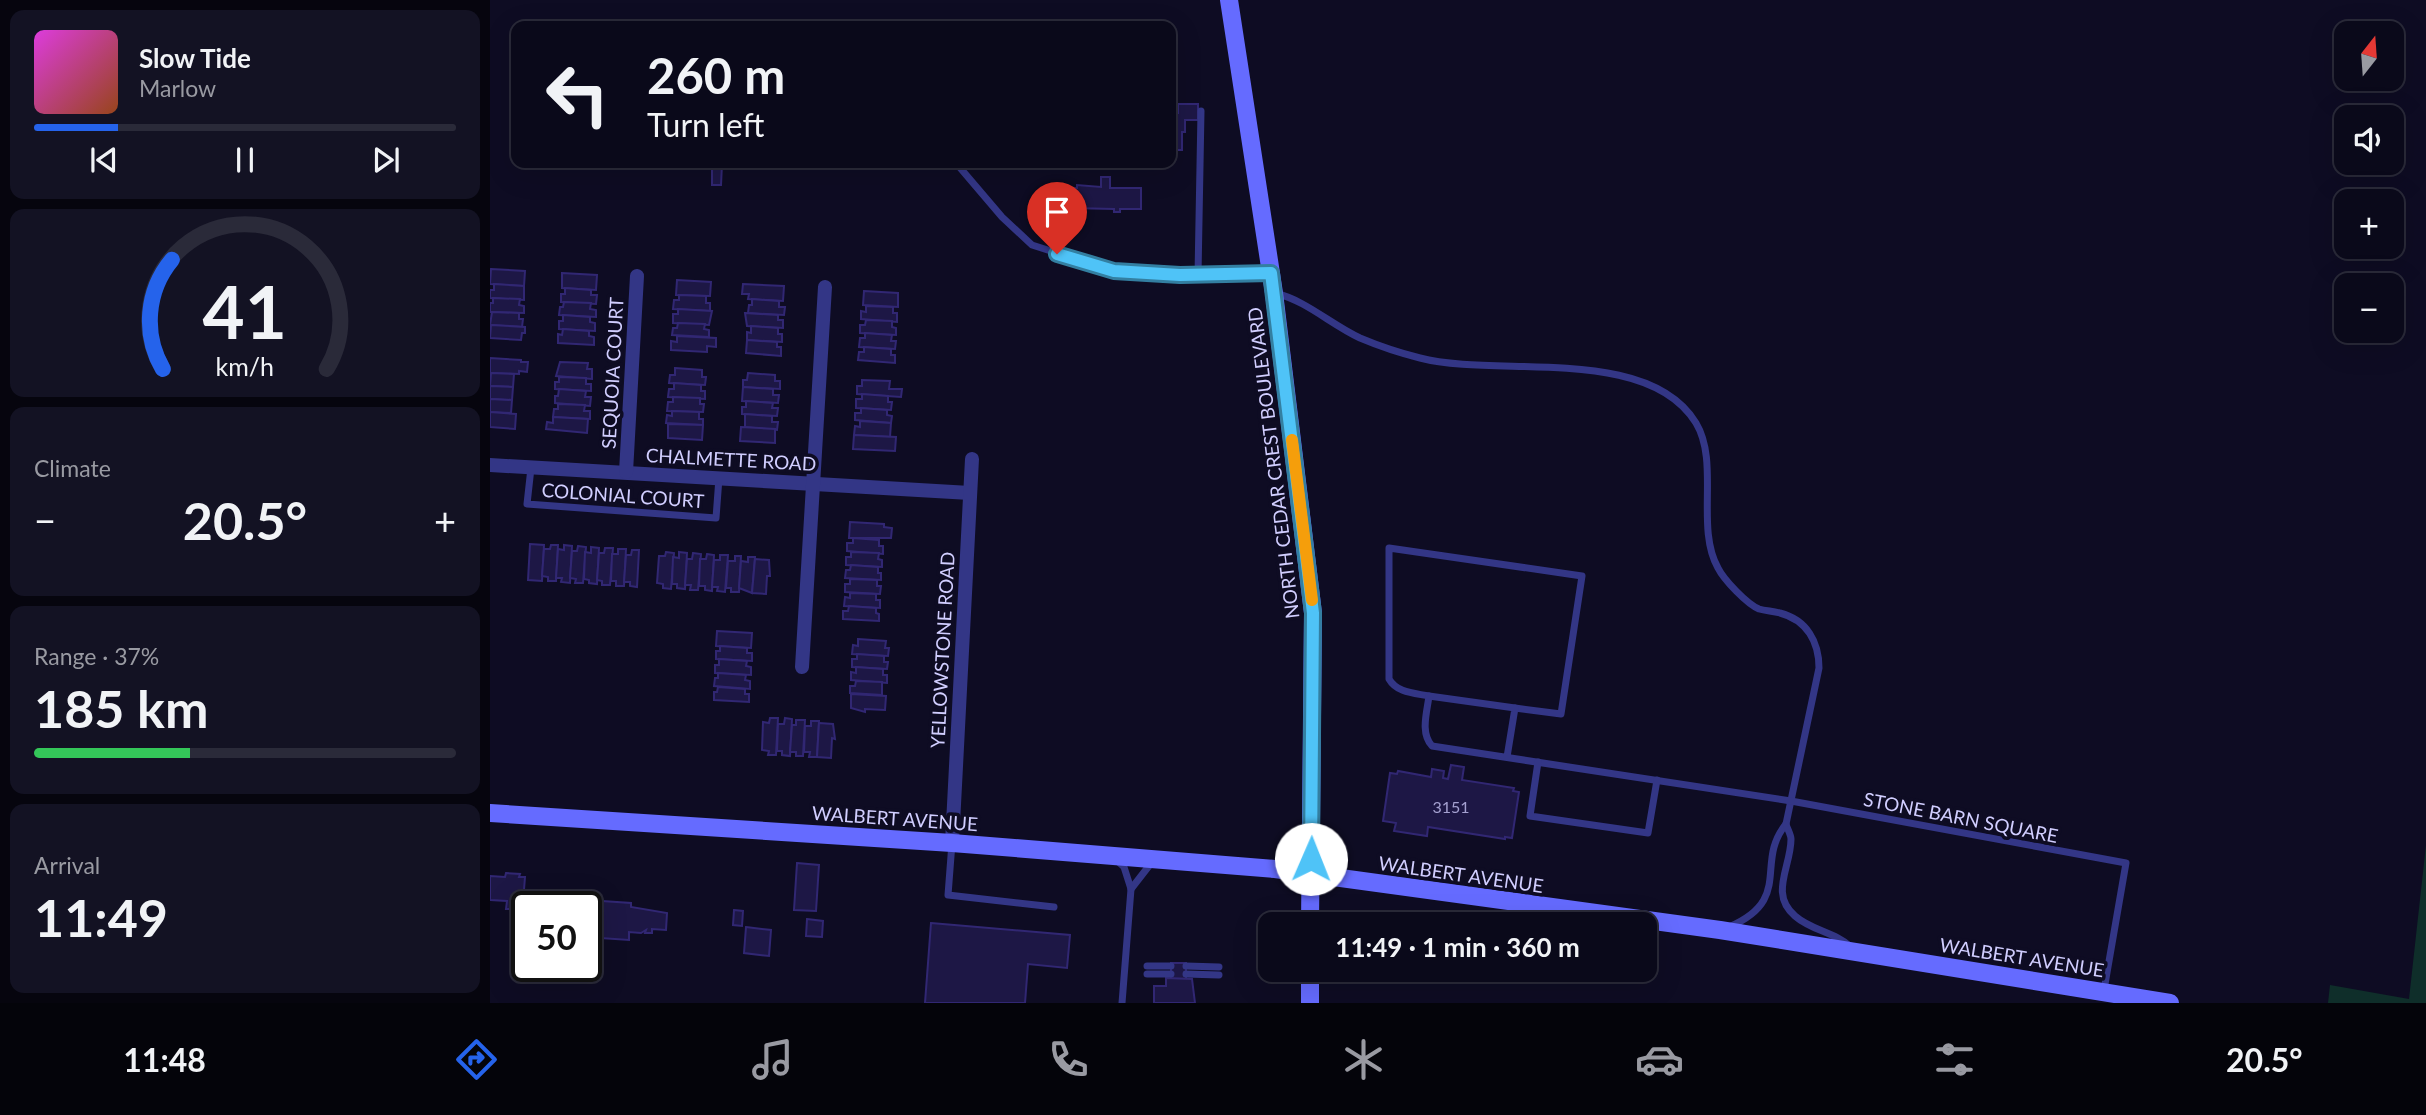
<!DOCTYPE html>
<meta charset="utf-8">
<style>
:root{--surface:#0a091a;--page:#131223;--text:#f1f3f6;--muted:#999aa2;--line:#2a2a39;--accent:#2563eb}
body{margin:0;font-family:Lato,sans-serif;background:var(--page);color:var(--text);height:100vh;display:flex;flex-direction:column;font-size:26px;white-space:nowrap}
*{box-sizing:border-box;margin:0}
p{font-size:23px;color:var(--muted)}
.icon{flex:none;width:38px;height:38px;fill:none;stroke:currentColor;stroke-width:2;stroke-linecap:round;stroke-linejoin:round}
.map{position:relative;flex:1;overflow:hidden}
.sheet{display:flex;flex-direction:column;gap:10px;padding:10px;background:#06050e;width:490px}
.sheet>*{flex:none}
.guide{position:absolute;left:21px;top:21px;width:665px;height:147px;border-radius:14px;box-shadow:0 7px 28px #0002,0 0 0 2px var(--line);background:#0a091a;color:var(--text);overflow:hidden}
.needle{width:46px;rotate:17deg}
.tools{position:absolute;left:1844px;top:21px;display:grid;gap:14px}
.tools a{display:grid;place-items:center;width:70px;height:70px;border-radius:14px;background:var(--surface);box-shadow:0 7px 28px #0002,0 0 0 2px var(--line);font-size:35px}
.speed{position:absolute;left:21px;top:891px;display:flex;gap:14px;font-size:35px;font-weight:700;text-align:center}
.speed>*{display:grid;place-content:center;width:91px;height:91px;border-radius:50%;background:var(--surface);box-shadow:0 7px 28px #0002,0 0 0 2px var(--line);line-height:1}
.speed .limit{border:4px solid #111;border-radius:10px;background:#fff;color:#111}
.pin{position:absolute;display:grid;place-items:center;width:60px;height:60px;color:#fff;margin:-72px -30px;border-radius:50% 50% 50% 0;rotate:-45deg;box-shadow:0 0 7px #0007}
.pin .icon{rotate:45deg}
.me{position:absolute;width:77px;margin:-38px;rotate:1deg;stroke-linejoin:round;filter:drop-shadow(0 0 5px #0008)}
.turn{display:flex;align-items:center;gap:24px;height:147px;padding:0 21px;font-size:32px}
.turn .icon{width:91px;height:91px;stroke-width:2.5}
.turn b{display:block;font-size:49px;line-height:60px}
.big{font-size:52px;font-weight:700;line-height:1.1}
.sheet .widget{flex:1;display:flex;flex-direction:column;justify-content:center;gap:10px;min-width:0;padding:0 24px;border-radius:14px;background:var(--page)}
.sheet .dial{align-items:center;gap:0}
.dial svg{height:182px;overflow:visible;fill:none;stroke:var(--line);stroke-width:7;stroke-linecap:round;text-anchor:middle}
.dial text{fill:var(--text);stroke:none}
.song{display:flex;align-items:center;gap:21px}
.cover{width:84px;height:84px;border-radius:10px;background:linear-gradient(135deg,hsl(300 70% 55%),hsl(20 70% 35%))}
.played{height:7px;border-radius:4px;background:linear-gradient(90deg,var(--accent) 20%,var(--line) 20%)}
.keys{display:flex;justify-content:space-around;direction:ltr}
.heat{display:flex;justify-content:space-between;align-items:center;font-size:38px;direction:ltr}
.charge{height:10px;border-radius:5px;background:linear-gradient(90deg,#34c759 37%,var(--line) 0)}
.trip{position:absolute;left:768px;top:912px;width:399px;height:70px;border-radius:14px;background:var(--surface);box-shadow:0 7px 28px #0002,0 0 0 2px var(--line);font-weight:700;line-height:70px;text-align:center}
.dock{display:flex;height:112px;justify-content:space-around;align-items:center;background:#04040a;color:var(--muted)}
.dock .icon{width:49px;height:49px}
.dock .on{color:var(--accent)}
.dock b{font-size:32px;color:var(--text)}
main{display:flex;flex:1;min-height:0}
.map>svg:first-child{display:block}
</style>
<main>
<section class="sheet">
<div class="widget">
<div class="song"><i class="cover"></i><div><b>Slow Tide</b><p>Marlow</p></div></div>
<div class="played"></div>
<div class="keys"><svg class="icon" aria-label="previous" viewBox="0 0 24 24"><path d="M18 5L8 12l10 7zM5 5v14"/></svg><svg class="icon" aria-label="pause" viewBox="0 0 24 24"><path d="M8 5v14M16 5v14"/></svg><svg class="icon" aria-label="next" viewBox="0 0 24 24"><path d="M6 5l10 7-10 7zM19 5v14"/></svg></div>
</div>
<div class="widget dial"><svg viewBox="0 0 100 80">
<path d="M14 69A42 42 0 1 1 86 69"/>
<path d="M14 69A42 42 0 0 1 18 21" stroke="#2563eb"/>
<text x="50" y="56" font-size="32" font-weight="700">41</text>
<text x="50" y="72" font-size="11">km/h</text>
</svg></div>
<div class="widget"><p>Climate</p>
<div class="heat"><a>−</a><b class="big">20.5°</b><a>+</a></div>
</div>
<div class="widget"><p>Range · 37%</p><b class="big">185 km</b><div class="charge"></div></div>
<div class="widget"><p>Arrival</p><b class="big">11:49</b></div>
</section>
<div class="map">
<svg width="1936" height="1003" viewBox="0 0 1936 1003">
<rect width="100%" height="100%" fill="#0e0c23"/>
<path fill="#0f2e2a" d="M1936,845v158h-98l2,-18 79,14z"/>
<g fill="#1d1745" stroke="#312773" stroke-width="2">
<path d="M688,104h20v16h-13v12h-3v18h-8v5h-3v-42h7z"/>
<path d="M222,164h10l-1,21h-9z"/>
<path d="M611,177h9v11h31v21h-21v3h-6v-3l-43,-1v-20h6v-3l24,2z"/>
<path d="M1,269l34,2 -1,15 -34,-2z"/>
<path d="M72,273l35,2 -1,15 -34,-2z"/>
<path d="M187,280l34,2 -1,14 -34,-1z"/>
<path d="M4,284l30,2v14l-34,-2v-8h4z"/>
<path d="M253,284l41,2 -1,15 -35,-2 1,-5h-7z"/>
<path d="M75,288l26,2v5h6l-1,9 -35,-2v-8h4z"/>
<path d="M374,291l34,2v14l-35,-2z"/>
<path d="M189,295l27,1v7h4v8l-37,-2 1,-9h5z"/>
<path d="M3,298l27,1 -1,6 5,1v7l-34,-1v-9h3z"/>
<path d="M262,299l27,2v6h6l-1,8 -36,-2 1,-8h3z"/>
<path d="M74,302l27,1 -1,6 6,1v7l-37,-2 1,-8h3z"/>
<path d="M376,306l27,1v6h4v9l-36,-3v-8l5,1z"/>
<path d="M188,309l34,2 -3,14 -36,-2v-9h5z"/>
<path d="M2,312l27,1v6h4l-1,8 -32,-2z"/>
<path d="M255,313l33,2v5h5v8l-36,-2z"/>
<path d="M73,315l27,2v5l5,1v8l-36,-2v-8h4z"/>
<path d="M376,320l26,1v6l4,1v7l-36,-2v-8h5z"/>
<path d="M188,323l27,1 -1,5 5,1v7l-37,-2 1,-7h4z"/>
<path d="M1,325l34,2v6h-3l-1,7 -31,-2z"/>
<path d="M261,326l27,2v6h4v8l-35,-2v-8l4,1z"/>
<path d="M73,329l26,2v5l5,1v8l-36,-2v-9l4,1z"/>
<path d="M375,333l27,2 -1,6h5l-1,8 -36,-2 1,-9h5z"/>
<path d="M187,336l39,2v9l-9,-1v6l-36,-2v-9l6,1z"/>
<path d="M257,340l30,2v5h4v9l-35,-3z"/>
<path d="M374,347l27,2v6h4v8l-37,-3 1,-8h5z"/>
<path d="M0,358l31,2v2h7l-1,10 -8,-1v3l-29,-1z"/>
<path d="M70,362l28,1 -1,6h5v10l-36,-3z"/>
<path d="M185,368l27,2v7h4l-1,8 -36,-2 1,-8h5z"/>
<path d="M1,373l23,1 -1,13 -23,-1z"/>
<path d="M258,373l27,2v6h5v8l-37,-2v-7h4z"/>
<path d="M69,377l27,1v6h5v7l-36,-2v-7h4z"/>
<path d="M372,380l28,1 -1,8h13l-1,8 -44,-3v-8h5z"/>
<path d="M184,383l27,2v6h4v8l-37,-2 1,-8h5z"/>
<path d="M0,386l23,1 -1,13 -22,-1z"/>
<path d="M253,387l30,2v6h6l-1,8 -36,-2z"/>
<path d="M69,389l27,2 -1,6h6l-1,9 -35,-3v-7h3z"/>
<path d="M372,394l26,2v6h4l-1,8 -35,-2v-9h6z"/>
<path d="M183,397l27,1v6h4l-1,8 -36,-1 1,-9h5z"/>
<path d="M0,399l22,1 -1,13 -21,-1z"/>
<path d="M256,401l27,2 -1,5h6l-1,8 -35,-2v-7h4z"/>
<path d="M68,404l27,1 -1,6h6v8l-37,-2 1,-8h4z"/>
<path d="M371,408l26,2v5l5,1 -1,7 -36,-3v-7h6z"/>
<path d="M182,411l27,1v7h4v6l-37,-2 1,-8 5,1z"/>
<path d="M0,412l26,2 -1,15 -25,-2z"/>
<path d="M255,414l27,2v6h6l-1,8 -32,-3z"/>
<path d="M63,417l35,2 -1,14 -41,-4 1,-7 6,1z"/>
<path d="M370,421l31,2 -1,14 -36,-2 1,-9 5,1z"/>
<path d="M178,424l35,1 -1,15 -34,-2z"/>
<path d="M251,427l34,2v14l-35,-2z"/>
<path d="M364,435l42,2 -1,14 -42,-2z"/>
<path d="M360,522l34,2v3l8,1 -1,10h-42z"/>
<path d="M363,538l26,2v6h4v8l-36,-3v-8h6z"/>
<path d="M40,544l14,1 -2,36 -14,-1z"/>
<path d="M61,545h7l-2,36h-8v-4l-6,-1 2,-27h6z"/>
<path d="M74,545l8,1 -2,37 -9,-1 1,-4h-6l2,-29 6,1z"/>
<path d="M88,546l8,1 -3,36h-8l1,-4 -6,-1 2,-27h5z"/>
<path d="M101,547l8,1 -2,36 -8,-1v-3l-5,-1 1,-27 6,1z"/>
<path d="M115,548h8l-3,37h-8v-4l-5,-1 2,-27h5z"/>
<path d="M128,549h8l-2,37h-8v-5h-5l1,-27h6z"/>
<path d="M142,550h7l-2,37 -7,-1v-4h-6l2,-27h5z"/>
<path d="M176,552l8,1 -3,36 -8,-1v-4l-6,-1 2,-27h6z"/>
<path d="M189,552l8,1 -2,36 -8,-1v-4h-5l1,-27 6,1z"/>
<path d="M361,552l28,1 -1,6 4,1v7l-36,-2v-8h5z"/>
<path d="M203,553l8,1 -3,36h-8l1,-5h-6l2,-26h5z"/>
<path d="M217,554l7,1 -2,36 -7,-1v-4h-6l1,-27h6z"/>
<path d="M230,555h8l-3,37 -8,-1 1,-4h-6l2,-27h6z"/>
<path d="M245,556h6l-2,36h-8v-4h-5l2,-27h7z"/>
<path d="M258,557h7l-3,36 -13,-5 2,-27 7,1z"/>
<path d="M265,559l14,1 1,16h-3l-1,18 -14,-1z"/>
<path d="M361,565l27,2v6h3v7l-36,-2 1,-8h4z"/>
<path d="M360,579l27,1v6h4l-1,8 -35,-2v-8h5z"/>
<path d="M360,593l26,1v6h4v8l-36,-2 1,-9 5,1z"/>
<path d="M359,606l27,2v5l3,1v7l-36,-2v-8h5z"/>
<path d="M227,631l35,2 -1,15 -35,-2z"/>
<path d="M368,639l28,2 -1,7h4l-1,8 -36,-2 1,-9 5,1z"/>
<path d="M230,646l27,2v5h5v8l-36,-2v-8h4z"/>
<path d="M367,654l27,2v6h4l-1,7 -35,-2v-8h5z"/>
<path d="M229,659l28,2 -1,5 5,1v8l-36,-2v-8h4z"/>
<path d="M366,667l27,2v6h4v8l-36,-3v-8l5,1z"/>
<path d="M228,673l28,2 -1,5 5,1v8l-36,-3 1,-8h3z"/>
<path d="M366,681l26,1v13l-32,-2v-7h5z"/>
<path d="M228,687l27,2v5h4v8l-35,-2v-8h3z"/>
<path d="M361,694l35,2 -1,14 -20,-1v3l-14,-4z"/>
<path d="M280,718h8l-2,37h-8l1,-4 -7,-1 1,-28 6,1z"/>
<path d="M295,718l7,1 -2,37 -8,-1v-4h-5l1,-27h6z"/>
<path d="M306,720h9l-2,36h-7v-4h-6l2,-27h4z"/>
<path d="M321,721h8l-2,36h-8l1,-5h-6l1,-26h6z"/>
<path d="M329,723l14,1 2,15 -3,-1 -1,20 -14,-1z"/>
<path d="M961,765l13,2 -2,13 52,8 -1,3 6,1 -7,46 -7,-1v2l-77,-12 -1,9 -33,-5 2,-8 -13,-2 7,-48 7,1 1,-3 33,6 1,-8 12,2 -1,7 5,1z"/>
<path d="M307,863l22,2 -3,46 -22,-1z"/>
<path d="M16,873l14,1 -1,3h6l-2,25 -4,-1 -1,8h-12l1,-8 -17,-1v-24l15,1z"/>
<path d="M97,900l44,3v4l36,6 -1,17 -14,-1v4h-7l1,-3 -5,3 -12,-1v8l-43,-3z"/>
<path d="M244,910l9,1 -1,15 -9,-1z"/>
<path d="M317,919l16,2 -1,16 -16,-1z"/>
<path d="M441,923l139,12 -3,33 -39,-4 -3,39h-100z"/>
<path d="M256,927l25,3 -2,26 -25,-3z"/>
<rect x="681" y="963" width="15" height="16"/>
<path d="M676,978l26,1 3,24h-41v-17h12z"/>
</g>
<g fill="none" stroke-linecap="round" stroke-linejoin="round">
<g stroke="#333686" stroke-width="7">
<path d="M466,163l46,54 30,28 82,26 66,4 89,-2"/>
<path d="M708,275l3,-164"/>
<path d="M785,293c32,8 55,31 85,45 19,8 40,15 60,20 76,20 228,-14 276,65 24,40 -1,104 22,145 6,12 29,36 41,41 7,2 14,2 21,4 27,7 39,29 39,55l-33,156c-32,39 8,75 -57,103"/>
<path d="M41,468l-4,36 189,14 3,-40"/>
<path d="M939,696c-15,-3 -32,-3 -40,-17v-131l193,28 -21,138 -46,-6"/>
<path d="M1017,757l8,-49 -86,-12c-2,16 -9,37 3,50l359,55 335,62 -22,127"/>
<path d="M1048,762l-8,54 118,17 9,-53"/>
<path d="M1296,824c1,4 5,11 5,15 0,28 -22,55 4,77 17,15 40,16 56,31"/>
<path d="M462,843l-4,52 106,12"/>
<path d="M625,859l9,8 7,22 -9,114"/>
<path d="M641,889l21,-27"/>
<path d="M657,966h24"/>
<path d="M696,966l33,1"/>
<path d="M657,974h24"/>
<path d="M696,974l33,1"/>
</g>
<g stroke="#333686" stroke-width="14">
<path d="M0,465l480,28"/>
<path d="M136,472l11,-196"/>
<path d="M312,667l23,-380"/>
<path d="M462,843l20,-384"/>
</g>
<g stroke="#656bff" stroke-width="18">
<path d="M739,0l45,293 39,320 -3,311"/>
<path d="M0,813l462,30 323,26 445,61 450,73"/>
<path d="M820,1003v-33"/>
</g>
</g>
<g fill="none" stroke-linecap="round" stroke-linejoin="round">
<defs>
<path id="route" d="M567,254l57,17 66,4 91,-2 42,340 -2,246"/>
</defs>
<use href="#route" stroke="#337fa1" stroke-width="18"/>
<use href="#route" stroke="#4fc3f7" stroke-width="12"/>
<path stroke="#f59e0b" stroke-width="12" d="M802,440l20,160"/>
</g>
<g text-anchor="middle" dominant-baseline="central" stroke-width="7" stroke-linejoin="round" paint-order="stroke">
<g font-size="16" fill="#a4a0d0">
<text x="961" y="806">3151</text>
</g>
<g font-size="19" fill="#d1ceff" stroke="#0e0c23">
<text transform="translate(122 373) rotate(-87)">SEQUOIA COURT</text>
<text transform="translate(241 459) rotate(3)">CHALMETTE ROAD</text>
<text transform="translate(783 463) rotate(-97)">NORTH CEDAR CREST BOULEVARD</text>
<text transform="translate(133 495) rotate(4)">COLONIAL COURT</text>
<text transform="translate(452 650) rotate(-87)">YELLOWSTONE ROAD</text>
<text transform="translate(1471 817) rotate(11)">STONE BARN SQUARE</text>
<text transform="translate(405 818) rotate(4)">WALBERT AVENUE</text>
<text transform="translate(971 874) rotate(8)">WALBERT AVENUE</text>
<text transform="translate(1532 957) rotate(9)">WALBERT AVENUE</text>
</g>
</g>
</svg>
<div class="tools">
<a><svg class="needle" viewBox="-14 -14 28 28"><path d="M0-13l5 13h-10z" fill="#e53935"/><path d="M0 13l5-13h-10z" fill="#999aa2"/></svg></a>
<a><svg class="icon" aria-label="sound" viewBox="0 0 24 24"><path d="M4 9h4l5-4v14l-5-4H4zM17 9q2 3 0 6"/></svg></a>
<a>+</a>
<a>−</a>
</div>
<div class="speed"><div class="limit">50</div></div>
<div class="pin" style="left:567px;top:254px;background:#d93025"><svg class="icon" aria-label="arrive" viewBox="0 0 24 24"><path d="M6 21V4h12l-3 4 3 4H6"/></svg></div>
<svg class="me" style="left:821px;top:859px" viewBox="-20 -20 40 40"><circle r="19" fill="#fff"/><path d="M0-13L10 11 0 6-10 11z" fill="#4fc3f7"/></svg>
<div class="trip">11:49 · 1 min · 360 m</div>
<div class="guide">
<div class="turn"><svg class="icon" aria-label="left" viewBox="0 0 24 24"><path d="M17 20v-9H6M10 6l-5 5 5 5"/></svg><div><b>260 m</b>Turn left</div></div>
</div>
</div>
</main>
<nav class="dock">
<b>11:48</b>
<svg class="icon on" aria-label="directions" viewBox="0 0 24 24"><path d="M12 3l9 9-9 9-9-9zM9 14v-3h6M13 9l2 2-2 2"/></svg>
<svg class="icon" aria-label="music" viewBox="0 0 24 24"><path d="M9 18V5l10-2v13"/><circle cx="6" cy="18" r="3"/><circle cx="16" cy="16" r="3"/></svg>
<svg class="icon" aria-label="phone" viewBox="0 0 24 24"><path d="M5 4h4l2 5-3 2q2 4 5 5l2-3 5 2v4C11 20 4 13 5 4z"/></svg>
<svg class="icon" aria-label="climate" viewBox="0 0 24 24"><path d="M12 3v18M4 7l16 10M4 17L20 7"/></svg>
<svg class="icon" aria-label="car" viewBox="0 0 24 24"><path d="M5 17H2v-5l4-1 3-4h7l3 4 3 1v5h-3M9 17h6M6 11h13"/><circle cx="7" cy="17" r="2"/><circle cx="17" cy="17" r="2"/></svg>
<svg class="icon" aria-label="filters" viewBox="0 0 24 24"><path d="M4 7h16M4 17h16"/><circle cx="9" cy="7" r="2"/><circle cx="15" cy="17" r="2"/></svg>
<b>20.5°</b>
</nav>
